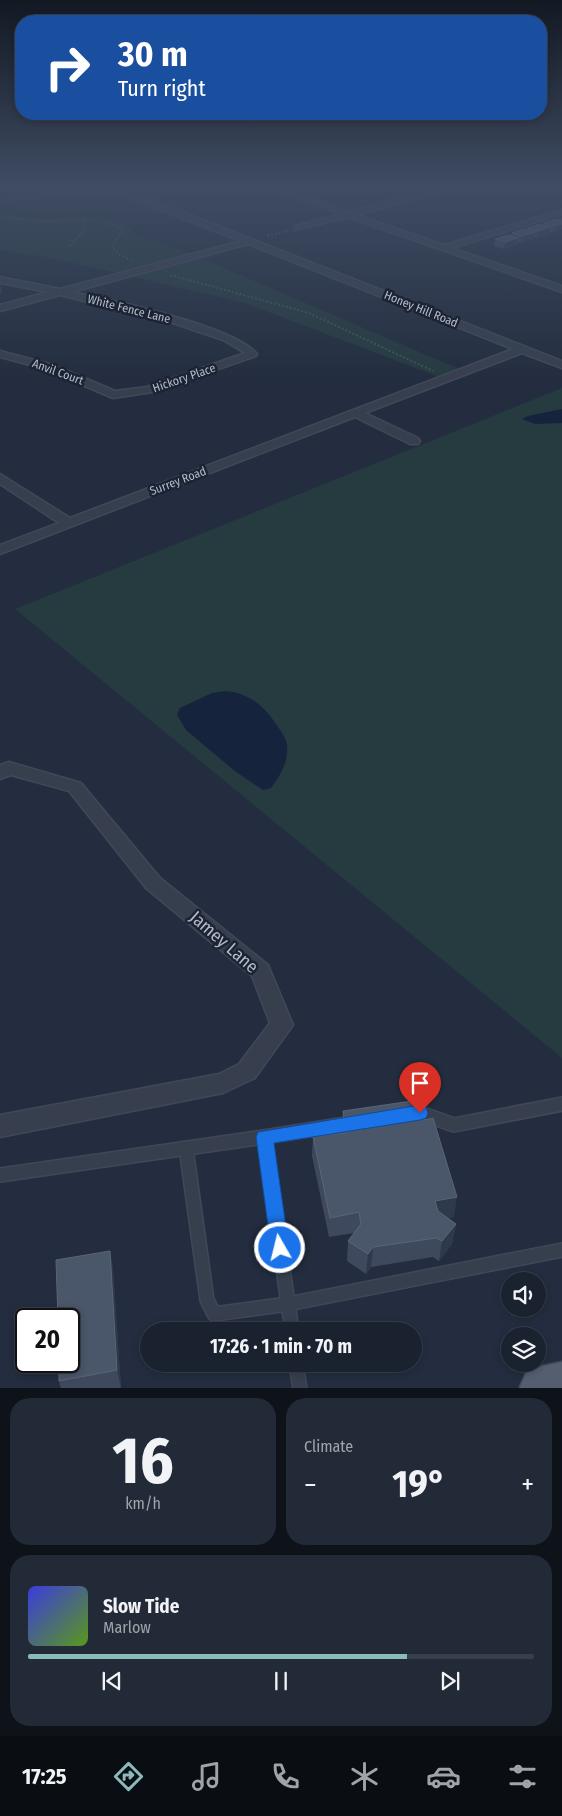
<!DOCTYPE html>
<meta charset="utf-8">
<style>
:root{--surface:#1a222f;--page:#232a37;--text:#f1f3f6;--muted:#9fa4aa;--line:#383f4b;--accent:#8bbbb9}
body{margin:0;font-family:"Fira Sans Condensed",sans-serif;background:var(--page);color:var(--text);height:100vh;display:flex;flex-direction:column;font-size:19px;white-space:nowrap}
*{box-sizing:border-box;margin:0}
p{font-size:16px;color:var(--muted)}
.icon{flex:none;width:28px;height:28px;fill:none;stroke:currentColor;stroke-width:2;stroke-linecap:round;stroke-linejoin:round}
.map{position:relative;height:1388px;overflow:hidden}
.drawer{display:flex;flex-direction:column;gap:10px;padding:10px;background:#0e131a;flex:1}
.drawer>*{flex:none}
.hud{position:absolute;left:15px;top:15px;width:532px;height:105px;border-radius:20px;box-shadow:0 2px 8px #0003,0 0 0 1px var(--line);background:#1a4fa0;color:#fff;overflow:hidden}
.fabs{position:absolute;left:501px;top:1272px;display:grid;gap:10px}
.fabs a{display:grid;place-items:center;width:45px;height:45px;border-radius:50%;background:var(--surface);box-shadow:0 2px 8px #0003,0 0 0 1px var(--line);font-size:25px}
.speed{position:absolute;left:15px;top:1308px;display:flex;gap:10px;font-size:25px;font-weight:700;text-align:center}
.speed>*{display:grid;place-content:center;width:65px;height:65px;border-radius:50%;background:var(--surface);box-shadow:0 2px 8px #0003,0 0 0 1px var(--line);line-height:1}
.speed .limit{border:2px solid #111;border-radius:8px;background:#fff;color:#111}
.pin{position:absolute;display:grid;place-items:center;width:42px;height:42px;color:#fff;margin:-51px -21px;border-radius:50% 50% 50% 0;rotate:-45deg;box-shadow:0 0 5px #0007}
.pin .icon{rotate:45deg}
.me{position:absolute;width:55px;margin:-28px;rotate:352deg;stroke-linejoin:round;filter:drop-shadow(0 0 4px #0008)}
.turn{display:flex;align-items:center;gap:18px;height:105px;padding:0 20px;font-size:22px}
.turn .icon{width:65px;height:65px;stroke-width:2.5}
.turn b{display:block;font-size:35px;line-height:42px}
.big{font-size:38px;font-weight:700;line-height:1.1}
.drawer .card{flex:1;display:flex;flex-direction:column;justify-content:center;gap:8px;min-width:0;padding:0 18px;border-radius:20px;background:var(--page)}
.drawer .dial{align-items:center;gap:0}
.dial b{font-size:65px;line-height:1}
.song{display:flex;align-items:center;gap:15px}
.cover{width:60px;height:60px;border-radius:8px;background:linear-gradient(135deg,hsl(240 70% 55%),hsl(90 70% 35%))}
.played{height:5px;border-radius:2px;background:linear-gradient(90deg,var(--accent) 75%,var(--line) 75%)}
.keys{display:flex;justify-content:space-around;direction:ltr}
.heat{display:flex;justify-content:space-between;align-items:center;font-size:28px;direction:ltr}
.drawer .tiles{flex:1;display:grid;gap:10px;grid-template-columns:1fr 1fr}
.card:last-child{grid-column:span 2}
.trip{position:absolute;left:140px;top:1322px;width:282px;height:50px;border-radius:25px;background:var(--surface);box-shadow:0 2px 8px #0003,0 0 0 1px var(--line);font-weight:700;line-height:50px;text-align:center}
.dock{display:flex;height:80px;justify-content:space-around;align-items:center;background:#0a0e13;color:var(--muted)}
.dock .icon{width:35px;height:35px}
.dock .on{color:var(--accent)}
.dock b{font-size:22px;color:var(--text)}
.map>svg:first-child{display:block}
</style>
<div class="map">
<svg width="562" height="1389" viewBox="0 0 562 1389">
<rect width="100%" height="100%" fill="#232d3f"/>
<g fill="#253b40">
<path d="M0,214l45,5 58,-3 28,11 3,6 4,2 56,20 272,117 -19,8 -202,-77 -194,-45 -51,-8z"/>
<path d="M562,388v670l-547,-449z"/>
</g>
<g fill="#16233d">
<path d="M562,409v14l-27,1 -13,-5 6,-3z"/>
<path d="M225,691c25,2 40,16 53,36 4,6 8,11 9,18 2,16 -7,31 -16,43l-8,2 -27,-18 -50,-42 -9,-15 3,-7 32,-15z"/>
</g>
<g fill="none" stroke-linecap="round" stroke-linejoin="round">
<defs>
<g id="lane">
<path d="M411,1114l9,-1 34,12 108,-21"/>
<path d="M264,1137l88,-14"/>
<path d="M186,1148l21,152 7,14 74,-10 274,-54"/>
<path d="M0,1175l264,-38 28,194"/>
<path d="M296,1364l4,25"/>
</g>
<g id="street">
<path d="M263,186h11l75,26 99,-26h13l-104,29 87,30 118,-35v4l-110,34 110,38v6l-214,-75 -53,13v-4l46,-12z"/>
<path d="M119,190l18,4 425,167v7l-40,-15 -157,60 53,25 2,3 -2,3h-8l-55,-27 -355,137v-9l59,-22 -59,-39v-10l70,44 443,-169 -265,-105 -176,48c39,8 162,34 185,62l-1,2 -103,36 -40,6 -68,-29 -45,-12v-6l53,14 62,26 32,-4 98,-34 -22,-13 -53,-18 -110,-27 -60,16v-6l48,-13 -48,-9v-6l60,12 181,-48 -122,-47 -68,3 -4,-2 4,-2z"/>
<path d="M9,762l72,21 79,95 108,87 25,60 -38,53 -32,15 -223,44v-22l219,-41 20,-10 31,-41 -18,-47 -106,-88 -77,-97 -58,-16 -11,4v-14z"/>
</g>
<path id="primary" d="M562,1362v27h-43l7,-16 16,-7z"/>
</defs>
<use href="#lane" stroke="#404858" stroke-width="16"/>
<use href="#street" stroke="#404858" stroke-width="3"/>
<use href="#primary" stroke="#404858" stroke-width="3"/>
<g stroke="#3e5458" stroke-width="2" stroke-dasharray="2 2" stroke-linecap="butt">
<path d="M0,201l41,-5"/>
<path d="M0,216c13,2 26,5 39,5 34,1 51,-7 84,8l-11,18 6,7 16,7"/>
<path d="M267,236l21,-5"/>
<path d="M70,246l14,-16v-9"/>
<path d="M170,275l139,38 124,58"/>
</g>
<use href="#lane" stroke="#373f4f" stroke-width="13"/>
<use href="#street" fill="#373f4f" fill-rule="evenodd"/>
<use href="#primary" fill="#555e6f" fill-rule="evenodd"/>
</g>
<g fill="#3e495d">
<path d="M560,218h2v12l-8,3 -4,-1 -1,2 -12,4 -3,-1v2l-13,4 -3,-1 -1,3 -13,4 -10,-3 1,-7 16,-3 1,-3 15,-3v-2l17,-2v-3l16,-3z"/>
<path d="M343,1111l111,106 -7,1 9,6 -4,20 -13,17 -6,-4 -62,10 -5,7 -19,-13 1,-20 6,-8 -25,4 -17,-81 1,-20 29,-3z"/>
<path d="M110,1251l3,19 8,118 -60,1 -2,-8z"/>
</g>
<g fill="#2e394c">
<path d="M562,224v6l-8,3 1,-7z"/>
<path d="M550,227l-1,7 -12,4 1,-7z"/>
<path d="M535,232l-1,7 -13,4 1,-7z"/>
<path d="M518,238l-1,7 -13,4 1,-7z"/>
<path d="M1,285l1,8 -2,1v-8z"/>
<path d="M457,1197l-3,20 -22,4 3,-20z"/>
<path d="M456,1224l-4,20 -13,17 3,-20z"/>
<path d="M373,1247l-2,20 -5,7 2,-20z"/>
<path d="M110,1251l3,19 8,118 -4,-18z"/>
</g>
<g fill="#4a5669" stroke="#5b6578">
<path d="M556,219l6,2v3l-7,2 -11,-3z"/>
<path d="M540,224l10,3 -12,4 -11,-3z"/>
<path d="M524,229l11,3 -13,4 -10,-3z"/>
<path d="M508,235l10,3 -13,4 -10,-3z"/>
<path d="M419,1100l6,20 8,-2 24,79 -22,4 3,10 18,13 -14,17 -6,-3 -63,9 -5,7 -20,-13 13,-17 -2,-12 -29,6 -17,-82 33,-3 -3,-22z"/>
<path d="M110,1251l7,119 -58,11v-20h10v-42h-11l-2,-59z"/>
</g>
<linearGradient id="sky" x2="0" y2="1"><stop stop-color="#131923"/><stop offset="0.49" stop-color="#3f4c63"/><stop offset="1" stop-color="#3f4c63" stop-opacity="0"/></linearGradient>
<rect width="562" height="380" fill="url(#sky)"/>
<path fill="#1a73e8" stroke="#114b97" d="M420,1105l6,2 2,6 -2,5 -6,2 -146,23 15,105 -2,6 -7,3 -6,-3 -3,-6 -15,-111 2,-5z"/>
<g text-anchor="middle" dominant-baseline="central" stroke-width="5" stroke-linejoin="round" paint-order="stroke">
<g font-size="12" fill="#b3baca" stroke="#1c2434">
<text transform="translate(129 309) rotate(14)">White Fence Lane</text>
<text transform="translate(421 309) rotate(22)">Honey Hill Road</text>
<text transform="translate(58 372) rotate(20)">Anvil Court</text>
<text transform="translate(184 378) rotate(-19)">Hickory Place</text>
<text transform="translate(178 481) rotate(-21)">Surrey Road</text>
</g>
<g font-size="18" fill="#b3baca" stroke="#1c2434">
<text transform="translate(224 942) rotate(41)">Jamey Lane</text>
</g>
</g>
</svg>
<div class="fabs">
<a><svg class="icon" aria-label="sound" viewBox="0 0 24 24"><path d="M4 9h4l5-4v14l-5-4H4zM17 9q2 3 0 6"/></svg></a>
<a><svg class="icon" aria-label="layers" viewBox="0 0 24 24"><path d="M12 4l9 5-9 5-9-5zM3 14l9 5 9-5"/></svg></a>
</div>
<div class="speed"><div class="limit">20</div></div>
<div class="pin" style="left:420px;top:1113px;background:#d93025"><svg class="icon" aria-label="arrive" viewBox="0 0 24 24"><path d="M6 21V4h12l-3 4 3 4H6"/></svg></div>
<svg class="me" style="left:280px;top:1248px" viewBox="-20 -20 40 40"><circle r="17" fill="#1a73e8" stroke="#fff" stroke-width="3"/><path d="M0-11L8 9 0 5-8 9z" fill="#fff"/></svg>
<div class="trip">17:26 · 1 min · 70 m</div>
<div class="hud">
<div class="turn"><svg class="icon" aria-label="right" viewBox="0 0 24 24"><path d="M7 20v-9h11M14 6l5 5-5 5"/></svg><div><b>30 m</b>Turn right</div></div>
</div>
</div>
<section class="drawer">
<div class="tiles">
<div class="card dial"><b>16</b><p>km/h</p></div>
<div class="card"><p>Climate</p>
<div class="heat"><a>−</a><b class="big">19°</b><a>+</a></div>
</div>
<div class="card">
<div class="song"><i class="cover"></i><div><b>Slow Tide</b><p>Marlow</p></div></div>
<div class="played"></div>
<div class="keys"><svg class="icon" aria-label="previous" viewBox="0 0 24 24"><path d="M18 5L8 12l10 7zM5 5v14"/></svg><svg class="icon" aria-label="pause" viewBox="0 0 24 24"><path d="M8 5v14M16 5v14"/></svg><svg class="icon" aria-label="next" viewBox="0 0 24 24"><path d="M6 5l10 7-10 7zM19 5v14"/></svg></div>
</div>
</div>
</section>
<nav class="dock">
<b>17:25</b>
<svg class="icon on" aria-label="directions" viewBox="0 0 24 24"><path d="M12 3l9 9-9 9-9-9zM9 14v-3h6M13 9l2 2-2 2"/></svg>
<svg class="icon" aria-label="music" viewBox="0 0 24 24"><path d="M9 18V5l10-2v13"/><circle cx="6" cy="18" r="3"/><circle cx="16" cy="16" r="3"/></svg>
<svg class="icon" aria-label="phone" viewBox="0 0 24 24"><path d="M5 4h4l2 5-3 2q2 4 5 5l2-3 5 2v4C11 20 4 13 5 4z"/></svg>
<svg class="icon" aria-label="climate" viewBox="0 0 24 24"><path d="M12 3v18M4 7l16 10M4 17L20 7"/></svg>
<svg class="icon" aria-label="car" viewBox="0 0 24 24"><path d="M5 17H2v-5l4-1 3-4h7l3 4 3 1v5h-3M9 17h6M6 11h13"/><circle cx="7" cy="17" r="2"/><circle cx="17" cy="17" r="2"/></svg>
<svg class="icon" aria-label="filters" viewBox="0 0 24 24"><path d="M4 7h16M4 17h16"/><circle cx="9" cy="7" r="2"/><circle cx="15" cy="17" r="2"/></svg>
</nav>
